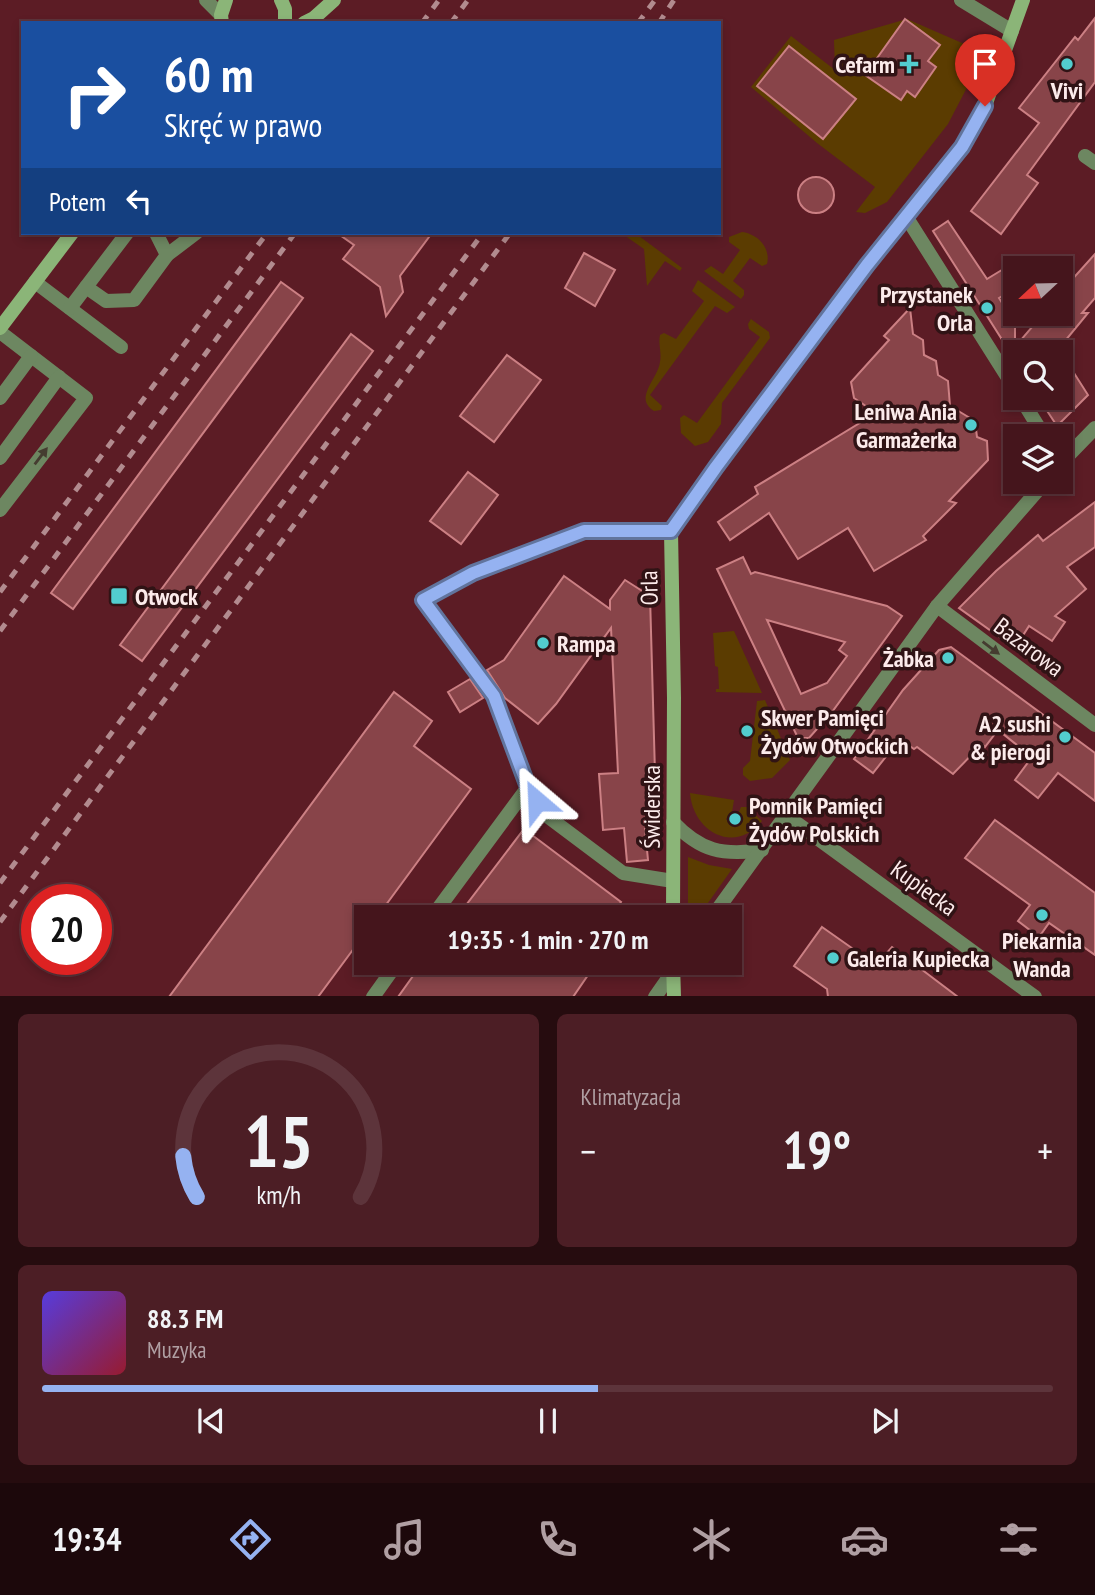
<!DOCTYPE html>
<html lang="pl">
<meta charset="utf-8">
<style>
:root{--surface:#45151c;--page:#4c1e25;--text:#f1f3f6;--muted:#b09fa3;--line:#5d343b;--accent:#95b2f1}
body{margin:0;font-family:"PT Sans Narrow",sans-serif;background:var(--page);color:var(--text);height:100vh;display:flex;flex-direction:column;font-size:26px;white-space:nowrap}
*{box-sizing:border-box;margin:0}
p{font-size:23px;color:var(--muted)}
.icon{flex:none;width:38px;height:38px;fill:none;stroke:currentColor;stroke-width:2;stroke-linecap:round;stroke-linejoin:round}
.map{position:relative;height:996px;overflow:hidden}
.details{display:flex;flex-direction:column;gap:18px;padding:18px;background:#260c0f;flex:1}
.details>*{flex:none}
.hud{position:absolute;left:21px;top:21px;width:700px;height:214px;border-radius:0px;box-shadow:0 4px 10px #0003,0 0 0 2px var(--line);background:#1a4fa0;color:#fff;overflow:hidden}
.needle{width:46px;rotate:248deg}
.tools{position:absolute;left:1003px;top:256px;display:grid;gap:14px}
.tools a{display:grid;place-items:center;width:70px;height:70px;border-radius:0px;background:var(--surface);box-shadow:0 4px 10px #0003,0 0 0 2px var(--line);font-size:35px}
.speed{position:absolute;left:21px;top:884px;display:flex;gap:14px;font-size:35px;font-weight:700;text-align:center}
.speed>*{display:grid;place-content:center;width:91px;height:91px;border-radius:50%;background:var(--surface);box-shadow:0 4px 10px #0003,0 0 0 2px var(--line);line-height:1}
.speed .limit{border:10px solid #d22;background:#fff;color:#111}
.pin{position:absolute;display:grid;place-items:center;width:60px;height:60px;color:#fff;margin:-72px -30px;border-radius:50% 50% 50% 0;rotate:-45deg;box-shadow:0 0 7px #0007}
.pin .icon{rotate:45deg}
.me{position:absolute;width:77px;margin:-38px;rotate:334deg;stroke-linejoin:round;filter:drop-shadow(0 0 5px #0008)}
.turn{display:flex;align-items:center;gap:24px;height:147px;padding:0 28px;font-size:32px}
.turn .icon{width:91px;height:91px;stroke-width:2.5}
.turn b{display:block;font-size:49px;line-height:60px}
.then{display:flex;align-items:center;height:66px;padding:0 28px;background:#0003;gap:14px;font-size:26px}
.big{font-size:52px;font-weight:700;line-height:1.1}
.details .widget{flex:1;display:flex;flex-direction:column;justify-content:center;gap:10px;min-width:0;padding:0 24px;border-radius:10px;background:var(--page)}
.details .dial{align-items:center;gap:0}
.dial svg{height:182px;overflow:visible;fill:none;stroke:var(--line);stroke-width:7;stroke-linecap:round;text-anchor:middle}
.dial text{fill:var(--text);stroke:none}
.song{display:flex;align-items:center;gap:21px}
.cover{width:84px;height:84px;border-radius:10px;background:linear-gradient(135deg,hsl(250 70% 55%),hsl(350 70% 35%))}
.played{height:7px;border-radius:4px;background:linear-gradient(90deg,var(--accent) 55%,var(--line) 55%)}
.keys{display:flex;justify-content:space-around;direction:ltr}
.heat{display:flex;justify-content:space-between;align-items:center;font-size:38px;direction:ltr}
.details .tiles{flex:1;display:grid;gap:18px;grid-template-columns:1fr 1fr}
.widget:last-child{grid-column:span 2}
.trip{position:absolute;left:354px;top:905px;width:388px;height:70px;border-radius:0px;background:var(--surface);box-shadow:0 4px 10px #0003,0 0 0 2px var(--line);font-weight:700;line-height:70px;text-align:center}
.dock{display:flex;height:112px;justify-content:space-around;align-items:center;background:#1c080b;color:var(--muted)}
.dock .icon{width:49px;height:49px}
.dock .active{color:var(--accent)}
.dock b{font-size:32px;color:var(--text)}
.map>svg:first-child{display:block}
</style>
<div class="map">
<svg width="1095" height="997" viewBox="0 0 1095 997">
<rect width="100%" height="100%" fill="#5c1c25"/>
<g fill="#5b3c01">
<path d="M907,19l78,34 -37,71 -61,78 -22,11 -9,-1 19,-25 -58,-44 -66,-56 40,-51 44,34 -1,-30z"/>
<path d="M742,232c16,2 29,16 25,32l-5,2 -12,-8 -17,23 11,9v5l-3,4 -37,-28 7,-5 12,8 17,-24 -11,-8v-5z"/>
<path d="M621,233h14l47,35 -2,3 -15,-10 -18,25 -3,-37z"/>
<path d="M698,280l37,27 -8,6 -12,-7 -65,89 12,11 -1,4 -7,1c-21,-13 4,-32 6,-49 2,-9 -2,-18 0,-27l4,-2 12,6 28,-38 -12,-10z"/>
<path d="M751,319l18,13 1,6 -48,65 -1,21 -13,18 -13,4 -14,-13 -1,-15 4,-3 13,8 63,-86 -11,-8 -1,-5z"/>
<path d="M734,631l28,62 -46,-1v-3h3l-1,-22 -3,-1 -2,-33z"/>
<path d="M765,700l25,60 -18,18 -22,3 -7,-6v-7l7,-7 7,-60z"/>
<path d="M690,793l44,7 -2,12 -6,7 7,7 8,-4 -3,-8 3,-7h6l15,14c-27,34 -69,11 -72,-28z"/>
<path d="M688,857l21,8 23,4 -34,48h-10z"/>
</g>
<g fill="#884449" stroke="#cc8084" stroke-width="2" fill-rule="evenodd">
<path d="M1095,18v64l-68,93 11,8 -37,51 -30,-23 68,-88 -20,-15 56,-71 3,3z"/>
<path d="M905,19l35,26 -12,16 8,6 -21,30 -8,-6 -6,9 -36,-25z"/>
<path d="M789,46l67,53 -33,40 -66,-53z"/>
<circle cx="816" cy="195" r="18"/>
<path d="M948,221l39,58 28,-17v26l-16,10 16,25v24l29,-34h16v-20l35,-39v44l-13,15h6l-32,39h-41v8l-82,-129z"/>
<path d="M337,233h95l-32,43 3,16 -17,24 -6,-29 -37,-28 11,-14z"/>
<path d="M584,253l31,17 -20,36 -30,-18z"/>
<path d="M281,282l22,16 -230,311 -22,-16z"/>
<path d="M910,308l3,26 10,6 1,15 12,6 2,14 10,6 2,25 25,15 2,16 10,4 1,19 -39,41 7,2 -33,33 3,4 -52,31 -26,-43 -50,31 -29,-46 -39,27 -12,-18 40,-28 -3,-7 121,-74 -22,-15 -3,-16 38,-42 -5,-4z"/>
<path d="M351,334l22,17 -231,310 -22,-16z"/>
<path d="M1060,351l28,44 -31,31 -19,-29h22z"/>
<path d="M507,355l34,25 -47,62 -34,-26z"/>
<path d="M468,472l30,23 -37,49 -31,-23z"/>
<path d="M1095,502v45l-28,20 19,22 -31,27 10,6 -13,19 -23,-15 -14,22 -56,-40 37,-37 42,-36 5,6z"/>
<path d="M743,557l8,17 4,-2 132,34 15,10 -70,96 -23,26h-11l-81,-169zM767,620l78,22 -6,8 8,6 -20,27 -26,11z"/>
<path d="M564,576l46,33v-9l15,-20 25,16 5,177h-6l3,55 -7,1 3,31 -21,2 -3,-34 -21,2 -4,-56 19,-1 -7,-145 -55,76 -18,20 -33,-26 -18,-28 17,-10z"/>
<path d="M951,647l144,106v48l-37,-28 -20,25 -23,-18 17,-23 -34,-27 -13,17 -3,-3 -29,30 -36,-27 -3,2 -14,-10 -27,34 -19,-14 49,-69 36,-40z"/>
<path d="M470,679l13,19 -23,14 -12,-20z"/>
<path d="M394,692l38,29 -18,25 57,43 -94,128h-11v15l-48,65h-149z"/>
<path d="M995,820l100,73v62l-46,-32 -10,14 -21,-16 12,-16 -65,-47z"/>
<path d="M524,829l97,73 -11,15h-153z"/>
<path d="M822,927l54,38 16,-18 66,50h-130l-1,-8 -33,-23z"/>
<path d="M423,962h174l-24,35h-175z"/>
</g>
<g fill="none" stroke-linecap="round" stroke-linejoin="round">
<g stroke="#6d8761" stroke-width="14">
<path d="M961,0l51,31"/>
<path d="M1085,156l10,7"/>
<path d="M167,255l29,-22"/>
<path d="M35,282l86,65"/>
<path d="M86,287l20,14 28,-1 33,-45 -11,-22"/>
<path d="M70,308l57,-75"/>
<path d="M0,332l86,66 -86,112"/>
<path d="M0,398l31,-42"/>
<path d="M0,458l59,-81"/>
<path d="M671,531h-87l-111,42 -50,27 71,96 34,91 19,29 76,57 50,8"/>
<path d="M432,917l96,-130"/>
<path d="M373,997l25,-35"/>
</g>
<g stroke="#6d8761" stroke-width="14">
<path d="M206,0l15,15"/>
<path d="M907,218l108,171"/>
<path d="M1020,397l24,39"/>
<path d="M1060,464l35,-36"/>
<path d="M937,606l158,119"/>
<path d="M787,816l248,181"/>
<path d="M673,822c27,29 50,34 89,28"/>
<path d="M712,917l225,-311 109,-125"/>
<path d="M655,997l23,-33"/>
</g>
<g stroke="#8bb578" stroke-width="14">
<path d="M281,0l4,9v14"/>
<path d="M222,23l-1,-8 5,-15"/>
<path d="M304,23l10,-5 20,-18"/>
<path d="M0,328l72,-95"/>
<path d="M673,917l1,-219 -3,-167 45,-64 151,-202 95,-118 23,-41 38,-106"/>
<path d="M673,962l1,35"/>
</g>
<g stroke="#b28b8f" stroke-width="5" stroke-dasharray="9 9" stroke-linecap="butt">
<path d="M422,23l17,-23"/>
<path d="M451,23l17,-23"/>
<path d="M638,23l17,-23"/>
<path d="M659,23l15,-23"/>
<path d="M0,592l267,-359"/>
<path d="M0,631l295,-398"/>
<path d="M0,883l483,-650"/>
<path d="M0,922l510,-689"/>
</g>
</g>
<defs><path id="oneway-solid" d="M-6-.8H1V-3.2L6.5 0L1 3.2V.8H-6Z" transform="scale(1.75)"/></defs>
<g fill="#453c30">
<use href="#oneway-solid" transform="translate(41 456) rotate(-53)"/>
<use href="#oneway-solid" transform="translate(991 648) rotate(37)"/>
</g>
<g fill="none" stroke-linecap="round" stroke-linejoin="round">
<defs>
<path id="route" d="M537,801l-9,-14 -34,-91 -71,-96 50,-27 111,-42h87l45,-64 151,-202 95,-118 23,-41"/>
</defs>
<use href="#route" stroke="#61749d" stroke-width="18"/>
<use href="#route" stroke="#95b2f1" stroke-width="12"/>
</g>
<g fill="#52cdce" stroke="#301315" stroke-width="2.5">
<path d="M905.5 53.5h7v7h7v7h-7v7h-7v-7h-7v-7h7z"/>
<circle cx="1067" cy="64" r="7"/>
<circle cx="987" cy="308" r="7"/>
<circle cx="971" cy="425" r="7"/>
<rect x="110" y="587" width="18" height="18" rx="3.5"/>
<circle cx="543" cy="643" r="7"/>
<circle cx="948" cy="658" r="7"/>
<circle cx="747" cy="731" r="7"/>
<circle cx="1065" cy="737" r="7"/>
<circle cx="735" cy="819" r="7"/>
<circle cx="1042" cy="915" r="7"/>
<circle cx="833" cy="958" r="7"/>
</g>
<g text-anchor="middle" dominant-baseline="central" stroke-width="7" stroke-linejoin="round" paint-order="stroke">
<g font-size="24" font-weight="bold" fill="#fcebeb" stroke="#301315" text-anchor="end">
<text x="895" y="64">Cefarm</text>
<text x="1067" y="90" text-anchor="middle">Vivi</text>
<text x="973" y="294">Przystanek<tspan x="973" dy="28">Orla</tspan></text>
<text x="957" y="411">Leniwa Ania<tspan x="957" dy="28">Garmażerka</tspan></text>
<text x="135" y="596" text-anchor="start">Otwock</text>
<text x="557" y="643" text-anchor="start">Rampa</text>
<text x="934" y="658">Żabka</text>
<text x="761" y="717" text-anchor="start">Skwer Pamięci<tspan x="761" dy="28">Żydów Otwockich</tspan></text>
<text x="1051" y="723">A2 sushi<tspan x="1051" dy="28">&amp; pierogi</tspan></text>
<text x="749" y="805" text-anchor="start">Pomnik Pamięci<tspan x="749" dy="28">Żydów Polskich</tspan></text>
<text x="1042" y="940" text-anchor="middle">Piekarnia<tspan x="1042" dy="28">Wanda</tspan></text>
<text x="847" y="958" text-anchor="start">Galeria Kupiecka</text>
</g>
<g font-size="24" fill="#fcebeb" stroke="#301315">
<text transform="translate(649 588) rotate(-91)">Orla</text>
<text transform="translate(1029 647) rotate(37)">Bazarowa</text>
<text transform="translate(651 807) rotate(-90)">Świderska</text>
<text transform="translate(924 888) rotate(36)">Kupiecka</text>
</g>
</g>
</svg>
<div class="tools">
<a><svg class="needle" viewBox="-14 -14 28 28"><path d="M0-13l5 13h-10z" fill="#e53935"/><path d="M0 13l5-13h-10z" fill="#b09fa3"/></svg></a>
<a><svg class="icon" aria-label="search" viewBox="0 0 24 24"><circle cx="10" cy="10" r="6"/><path d="M15 15l6 6"/></svg></a>
<a><svg class="icon" aria-label="layers" viewBox="0 0 24 24"><path d="M12 4l9 5-9 5-9-5zM3 14l9 5 9-5"/></svg></a>
</div>
<div class="speed"><div class="limit">20</div></div>
<div class="pin" style="left:985px;top:106px;background:#d93025"><svg class="icon" aria-label="arrive" viewBox="0 0 24 24"><path d="M6 21V4h12l-3 4 3 4H6"/></svg></div>
<svg class="me" style="left:537px;top:801px" viewBox="-20 -20 40 40"><path d="M0-17L14 15 0 8-14 15z" fill="#95b2f1" stroke="#fff" stroke-width="4"/></svg>
<div class="trip">19:35 · 1 min · 270 m</div>
<div class="hud">
<div class="turn"><svg class="icon" aria-label="right" viewBox="0 0 24 24"><path d="M7 20v-9h11M14 6l5 5-5 5"/></svg><div><b>60 m</b>Skręć w prawo</div></div>
<div class="then">Potem<svg class="icon" aria-label="left" viewBox="0 0 24 24"><path d="M17 20v-9H6M10 6l-5 5 5 5"/></svg></div>
</div>
</div>
<section class="details">
<div class="tiles">
<div class="widget dial"><svg viewBox="0 0 100 80">
<path d="M14 69A42 42 0 1 1 86 69"/>
<path d="M14 69A42 42 0 0 1 8 51" stroke="#95b2f1"/>
<text x="50" y="56" font-size="32" font-weight="700">15</text>
<text x="50" y="72" font-size="11">km/h</text>
</svg></div>
<div class="widget"><p>Klimatyzacja</p>
<div class="heat"><a>−</a><b class="big">19°</b><a>+</a></div>
</div>
<div class="widget">
<div class="song"><i class="cover"></i><div><b>88.3 FM</b><p>Muzyka</p></div></div>
<div class="played"></div>
<div class="keys"><svg class="icon" aria-label="previous" viewBox="0 0 24 24"><path d="M18 5L8 12l10 7zM5 5v14"/></svg><svg class="icon" aria-label="pause" viewBox="0 0 24 24"><path d="M8 5v14M16 5v14"/></svg><svg class="icon" aria-label="next" viewBox="0 0 24 24"><path d="M6 5l10 7-10 7zM19 5v14"/></svg></div>
</div>
</div>
</section>
<nav class="dock">
<b>19:34</b>
<svg class="icon active" aria-label="directions" viewBox="0 0 24 24"><path d="M12 3l9 9-9 9-9-9zM9 14v-3h6M13 9l2 2-2 2"/></svg>
<svg class="icon" aria-label="music" viewBox="0 0 24 24"><path d="M9 18V5l10-2v13"/><circle cx="6" cy="18" r="3"/><circle cx="16" cy="16" r="3"/></svg>
<svg class="icon" aria-label="phone" viewBox="0 0 24 24"><path d="M5 4h4l2 5-3 2q2 4 5 5l2-3 5 2v4C11 20 4 13 5 4z"/></svg>
<svg class="icon" aria-label="climate" viewBox="0 0 24 24"><path d="M12 3v18M4 7l16 10M4 17L20 7"/></svg>
<svg class="icon" aria-label="car" viewBox="0 0 24 24"><path d="M5 17H2v-5l4-1 3-4h7l3 4 3 1v5h-3M9 17h6M6 11h13"/><circle cx="7" cy="17" r="2"/><circle cx="17" cy="17" r="2"/></svg>
<svg class="icon" aria-label="filters" viewBox="0 0 24 24"><path d="M4 7h16M4 17h16"/><circle cx="9" cy="7" r="2"/><circle cx="15" cy="17" r="2"/></svg>
</nav>
